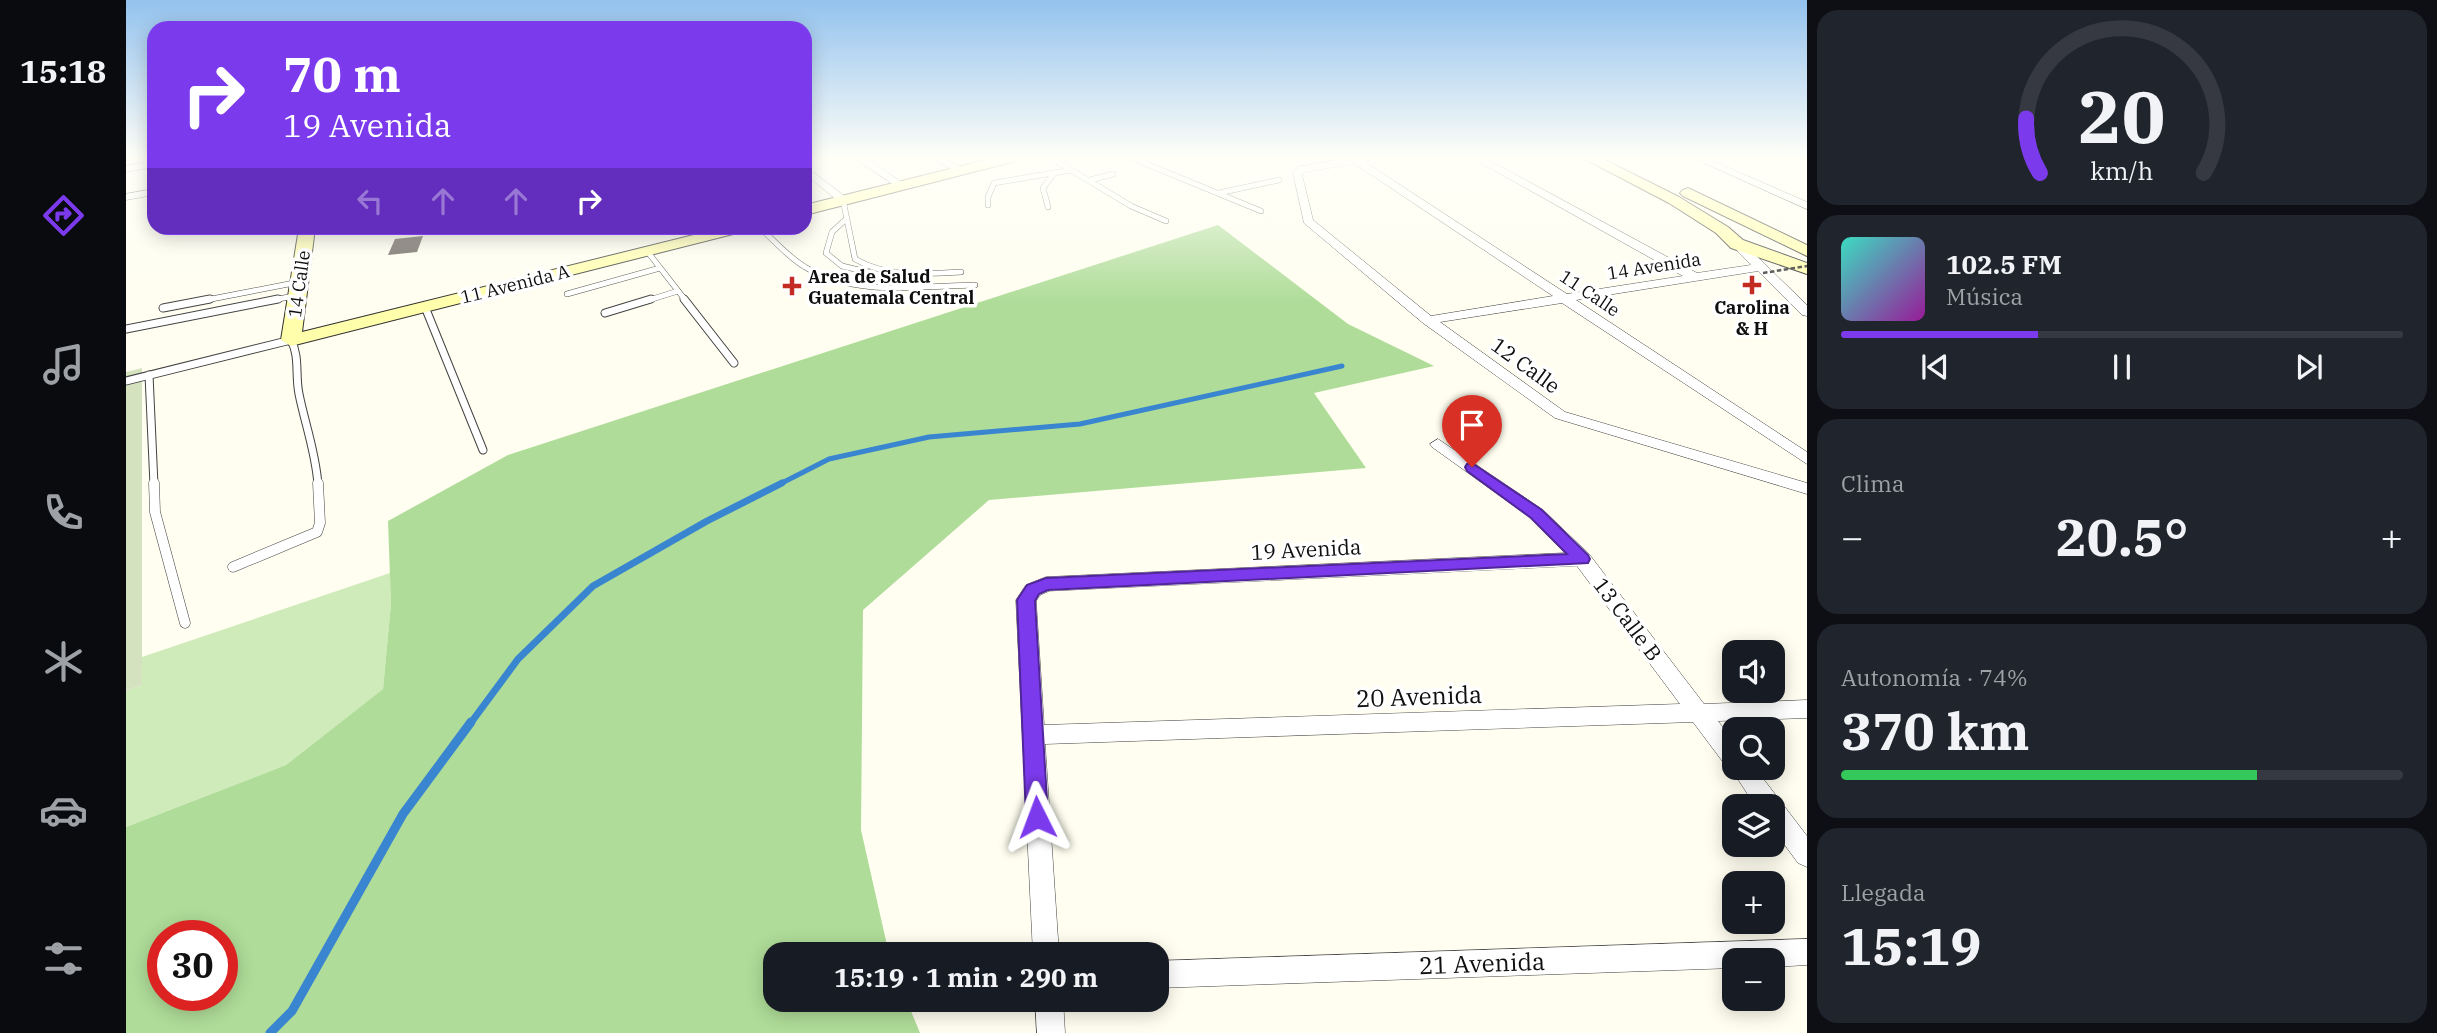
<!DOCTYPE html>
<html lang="es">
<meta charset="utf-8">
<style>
:root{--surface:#171b24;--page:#20242c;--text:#f1f3f6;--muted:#9ea1a6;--line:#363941;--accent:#7c3aed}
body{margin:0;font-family:"IBM Plex Serif",serif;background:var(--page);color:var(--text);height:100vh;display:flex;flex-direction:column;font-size:26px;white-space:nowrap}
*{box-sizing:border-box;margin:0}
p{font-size:23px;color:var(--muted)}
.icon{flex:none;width:38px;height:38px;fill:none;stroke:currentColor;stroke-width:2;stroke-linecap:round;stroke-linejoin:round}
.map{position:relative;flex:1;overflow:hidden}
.drawer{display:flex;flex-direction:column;gap:10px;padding:10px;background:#0d0f14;width:630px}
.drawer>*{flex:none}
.hud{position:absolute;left:21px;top:21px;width:665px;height:214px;border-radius:21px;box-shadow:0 4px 18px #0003;background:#7c3aed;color:#fff;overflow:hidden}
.fabs{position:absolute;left:1596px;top:640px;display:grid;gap:14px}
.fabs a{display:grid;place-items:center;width:63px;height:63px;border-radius:14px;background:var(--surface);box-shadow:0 4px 18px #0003;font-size:35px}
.speed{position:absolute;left:21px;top:920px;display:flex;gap:14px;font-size:35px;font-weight:700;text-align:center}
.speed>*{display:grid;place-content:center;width:91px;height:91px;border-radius:50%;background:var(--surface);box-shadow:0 4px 18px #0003;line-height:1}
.speed .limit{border:10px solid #d22;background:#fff;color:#111}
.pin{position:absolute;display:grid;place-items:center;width:60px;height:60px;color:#fff;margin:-72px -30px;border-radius:50% 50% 50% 0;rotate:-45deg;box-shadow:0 0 7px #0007}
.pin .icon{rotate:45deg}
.me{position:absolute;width:77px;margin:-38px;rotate:357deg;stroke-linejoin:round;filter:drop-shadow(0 0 5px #0008)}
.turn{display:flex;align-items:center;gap:24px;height:147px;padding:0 21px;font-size:32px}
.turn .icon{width:91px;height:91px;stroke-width:2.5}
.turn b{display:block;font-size:49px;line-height:60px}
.lanes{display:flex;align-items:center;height:66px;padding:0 21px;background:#0003;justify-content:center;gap:35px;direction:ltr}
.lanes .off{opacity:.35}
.big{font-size:52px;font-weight:700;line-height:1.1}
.drawer .widget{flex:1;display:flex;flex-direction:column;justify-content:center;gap:10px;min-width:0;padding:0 24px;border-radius:21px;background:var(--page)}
.drawer .dial{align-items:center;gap:0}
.dial svg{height:182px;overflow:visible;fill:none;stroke:var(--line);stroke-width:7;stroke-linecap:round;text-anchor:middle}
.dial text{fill:var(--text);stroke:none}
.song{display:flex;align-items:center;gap:21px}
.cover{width:84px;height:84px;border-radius:10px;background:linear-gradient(135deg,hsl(170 70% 55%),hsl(300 70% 35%))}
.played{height:7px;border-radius:4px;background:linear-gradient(90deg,var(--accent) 35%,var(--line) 35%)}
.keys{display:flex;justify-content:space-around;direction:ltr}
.heat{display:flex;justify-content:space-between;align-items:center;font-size:38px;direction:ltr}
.charge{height:10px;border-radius:5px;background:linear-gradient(90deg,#34c759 74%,var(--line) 0)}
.trip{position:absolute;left:637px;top:942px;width:406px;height:70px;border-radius:21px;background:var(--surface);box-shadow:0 4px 18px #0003;font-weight:700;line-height:70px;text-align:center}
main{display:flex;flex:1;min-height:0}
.tab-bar{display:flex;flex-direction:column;width:126px;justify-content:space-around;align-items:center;background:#090b0e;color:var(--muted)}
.tab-bar .icon{width:49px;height:49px}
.tab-bar .selected{color:var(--accent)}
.tab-bar b{font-size:32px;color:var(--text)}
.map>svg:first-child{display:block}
</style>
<main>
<nav class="tab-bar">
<b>15:18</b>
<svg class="icon selected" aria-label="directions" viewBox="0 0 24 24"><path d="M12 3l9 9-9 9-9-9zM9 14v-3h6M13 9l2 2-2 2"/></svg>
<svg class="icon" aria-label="music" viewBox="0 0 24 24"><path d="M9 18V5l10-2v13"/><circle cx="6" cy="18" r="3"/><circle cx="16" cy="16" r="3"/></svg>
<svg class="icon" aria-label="phone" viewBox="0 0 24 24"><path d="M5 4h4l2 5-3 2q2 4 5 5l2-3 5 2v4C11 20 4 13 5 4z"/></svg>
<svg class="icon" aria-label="climate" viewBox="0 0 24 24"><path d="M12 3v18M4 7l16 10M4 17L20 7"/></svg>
<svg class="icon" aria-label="car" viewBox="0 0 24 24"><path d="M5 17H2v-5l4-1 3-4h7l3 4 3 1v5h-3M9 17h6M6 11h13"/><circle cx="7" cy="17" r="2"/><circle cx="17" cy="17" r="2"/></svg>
<svg class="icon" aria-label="filters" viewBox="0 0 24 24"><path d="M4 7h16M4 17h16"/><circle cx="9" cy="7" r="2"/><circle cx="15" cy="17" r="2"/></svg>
</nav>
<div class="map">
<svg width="1681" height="1033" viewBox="0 0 1681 1033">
<rect width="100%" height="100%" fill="#fffef0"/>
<path fill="#ceebb9" d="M264,573l1,31 -8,85 -97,76 -160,62v-136l16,-6v-28z"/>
<path fill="#afdc98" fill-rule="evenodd" d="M1092,225l130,99 86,42 -120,27 52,75 -377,32 -126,110 -2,220 28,124h-114v45h131l14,34h-794v-206l160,-62 97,-76 8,-85 -3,-83 120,-66zM37,936h59v60h-59z"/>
<path fill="#d4e2c0" d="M16,368v317l-16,6v-319z"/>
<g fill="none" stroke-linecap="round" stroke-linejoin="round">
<path stroke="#3985d0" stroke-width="5" d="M652,485l51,-26 100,-22 151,-13 262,-58"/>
<path stroke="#3985d0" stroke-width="7" d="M344,724l48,-65 75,-73 114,-65 75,-38"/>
<path stroke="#3985d0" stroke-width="9" d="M144,1033l22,-22 111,-197 68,-92"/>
</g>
<path fill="#58514b" d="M297,236l-6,16 -29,3 7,-16z"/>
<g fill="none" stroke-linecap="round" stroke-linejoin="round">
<defs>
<g id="lane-far2">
<path d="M925,158l80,48 35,15"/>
<path d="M1006,158l129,53"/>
<path d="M964,180l23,-6"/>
<path d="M1093,193l60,-13"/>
<path d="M717,200l12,59c33,19 69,15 106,13"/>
<path d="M862,205v-8l6,-14 77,-13"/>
<path d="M922,207l-5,-19 12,-16"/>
<path d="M719,220l-13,12 -6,21 16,13 34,8"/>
<path d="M634,228c15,13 28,29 45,39 48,30 116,19 170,18"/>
<path d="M521,251l39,50"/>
<path d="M441,294l93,-26"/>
<path d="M75,301l98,-19"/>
<path d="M143,301l29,-6"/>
<path d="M520,301l32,-10"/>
</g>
<g id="lane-far1">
<path d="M558,299l50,64"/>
<path d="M299,307l58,143"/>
<path d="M37,308l47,-9"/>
<path d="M479,313l46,-14"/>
<path d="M0,329l152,-30"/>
<path d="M23,375l5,110"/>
<path d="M0,381l165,-41c9,17 4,35 8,54 6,30 17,59 19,91"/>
</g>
<g id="lane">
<path d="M28,483l1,29 30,111"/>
<path d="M107,567l84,-35 3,-9 -2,-40"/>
</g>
<g id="street">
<path d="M728,158h12l40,27 -9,2z"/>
<path d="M807,158h12l21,13 -9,2z"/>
<path d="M1222,158h27l-10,4 202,132 116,-18 -211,-118h13l212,115 54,-8 -20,-21 10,-3 66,64v11l-5,-1 -44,-44 -182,29 231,152v12l-245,-161 -122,19 125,90 242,71v11l-252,-76 -132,-95 -119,-100 -11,-50 5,-6zM1229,164l198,132 -122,20 -118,-96 -11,-45 3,-3z"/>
<path d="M1567,158h13l101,44v7z"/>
<path d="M28,161v6l-28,5v-6z"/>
<path d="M679,166l42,32v4h-8l-34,-28z"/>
<path d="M28,189v6l-28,5v-6z"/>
<path d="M1312,439l105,71 46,44 115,150 103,-4v18l-89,3 16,21v26h21l52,68v31l-9,-4 -25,-34v-22h-17l-26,-40 -4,-1 -33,-44 -648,22 14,210h-26l-17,-354 10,-15 20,-8 519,-24 -34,-35 -99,-71 -2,-3zM1451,566l103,138 -636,21 -8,-124 4,-6 9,-4z"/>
<path d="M1681,939v26l-34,2v-6h-39v7l-577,20v-27z"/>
<path d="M909,999h28l2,34h-28z"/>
</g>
<g id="secondary">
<path d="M868,158h24l-2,3 -211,54v-10z"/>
<path d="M1457,158h18l78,39 49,30 15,13 64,23v11l-76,-26 -15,-15 -47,-30z"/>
<path d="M1562,188l119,57v11l-124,-60 -3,-3 3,-3z"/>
<path d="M173,228h16l-13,104 420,-104h25l-2,3 -454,115 -10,-6z"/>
</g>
</defs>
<use href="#lane-far2" stroke="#424242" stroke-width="6"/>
<use href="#lane-far1" stroke="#424242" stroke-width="9"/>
<use href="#lane" stroke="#424242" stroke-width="11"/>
<use href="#street" stroke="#424242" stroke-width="1"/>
<use href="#secondary" stroke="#313131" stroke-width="2"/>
<use href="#lane-far2" stroke="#fff" stroke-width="5"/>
<use href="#lane-far1" stroke="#fff" stroke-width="7"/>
<use href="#lane" stroke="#fff" stroke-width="10"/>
<use href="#street" fill="#fff" fill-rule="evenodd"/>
<use href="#secondary" fill="#fffeab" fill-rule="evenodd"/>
<path stroke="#313131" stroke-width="2.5" stroke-dasharray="4.5 2.5" stroke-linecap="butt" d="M1637,273l44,-7"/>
</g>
<linearGradient id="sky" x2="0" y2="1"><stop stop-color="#93c2ee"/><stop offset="0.52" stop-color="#fffff8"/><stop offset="1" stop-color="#fffff8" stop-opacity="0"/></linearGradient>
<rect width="1681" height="303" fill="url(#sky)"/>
<path fill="#7c3aed" stroke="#51269a" stroke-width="2" d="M1346,463l70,47 46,45 2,4 -2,4 -540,27 -9,4 -4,7 13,216 -3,7 -8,3 -8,-3 -3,-7 -9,-217 10,-15 19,-7 521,-24 -36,-36 -64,-47 -2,-4 2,-3z"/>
<g fill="#c22c23" stroke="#fff" stroke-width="2.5">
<path d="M1622.5 274.5h7v7h7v7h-7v7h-7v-7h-7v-7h7z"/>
<path d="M662.5 275.5h7v7h7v7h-7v7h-7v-7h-7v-7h7z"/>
</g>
<g text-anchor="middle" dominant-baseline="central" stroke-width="7" stroke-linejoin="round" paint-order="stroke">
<g font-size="18" fill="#0f0f0f" stroke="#fff">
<text transform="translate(1528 266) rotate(-9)">14 Avenida</text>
<text transform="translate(173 284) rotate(-82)">14 Calle</text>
<text transform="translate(389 284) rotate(-14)">11 Avenida A</text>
<text transform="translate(1464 293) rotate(34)">11 Calle</text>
</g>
<g font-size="18" font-weight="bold" fill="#0f0f0f" stroke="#fff" text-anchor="start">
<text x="682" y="276">Area de Salud<tspan x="682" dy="21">Guatemala Central</tspan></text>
<text x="1626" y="307" text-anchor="middle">Carolina<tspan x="1626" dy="21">&amp; H</tspan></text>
</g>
<g font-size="21" fill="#0f0f0f" stroke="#fff">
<text transform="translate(1400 365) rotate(36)">12 Calle</text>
<text transform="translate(1180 549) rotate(-3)">19 Avenida</text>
<text transform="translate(1502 619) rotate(53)">13 Calle B</text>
</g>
<g font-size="24" fill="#0f0f0f" stroke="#fff">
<text transform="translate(1293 696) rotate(-2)">20 Avenida</text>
<text transform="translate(1356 963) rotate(-2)">21 Avenida</text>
</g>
</g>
</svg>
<div class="fabs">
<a><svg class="icon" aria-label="sound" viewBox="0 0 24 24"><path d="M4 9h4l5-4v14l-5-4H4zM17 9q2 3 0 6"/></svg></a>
<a><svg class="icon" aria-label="search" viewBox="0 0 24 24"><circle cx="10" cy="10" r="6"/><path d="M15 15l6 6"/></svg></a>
<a><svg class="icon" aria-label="layers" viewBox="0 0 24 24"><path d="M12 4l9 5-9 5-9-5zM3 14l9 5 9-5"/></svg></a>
<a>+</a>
<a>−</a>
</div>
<div class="speed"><div class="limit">30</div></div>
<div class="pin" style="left:1346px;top:467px;background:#d93025"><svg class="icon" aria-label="arrive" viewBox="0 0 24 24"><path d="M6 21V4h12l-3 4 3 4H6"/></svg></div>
<svg class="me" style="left:911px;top:817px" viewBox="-20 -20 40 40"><path d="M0-17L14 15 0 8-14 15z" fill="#7c3aed" stroke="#fff" stroke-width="4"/></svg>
<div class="trip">15:19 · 1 min · 290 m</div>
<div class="hud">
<div class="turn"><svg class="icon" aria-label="right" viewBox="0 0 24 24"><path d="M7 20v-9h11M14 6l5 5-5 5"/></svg><div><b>70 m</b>19 Avenida</div></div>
<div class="lanes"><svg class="icon off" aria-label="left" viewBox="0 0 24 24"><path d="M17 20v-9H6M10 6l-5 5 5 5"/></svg><svg class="icon off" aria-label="ahead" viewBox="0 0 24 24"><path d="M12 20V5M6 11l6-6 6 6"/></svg><svg class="icon off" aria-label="ahead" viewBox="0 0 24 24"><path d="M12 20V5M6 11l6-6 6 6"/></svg><svg class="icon" aria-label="right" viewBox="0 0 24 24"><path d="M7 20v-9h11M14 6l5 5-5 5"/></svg></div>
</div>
</div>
<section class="drawer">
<div class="widget dial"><svg viewBox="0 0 100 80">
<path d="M14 69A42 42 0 1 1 86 69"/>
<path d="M14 69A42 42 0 0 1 8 45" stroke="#7c3aed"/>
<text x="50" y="56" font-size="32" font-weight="700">20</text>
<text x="50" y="72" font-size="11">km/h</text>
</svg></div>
<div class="widget">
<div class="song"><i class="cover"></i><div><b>102.5 FM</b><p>Música</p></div></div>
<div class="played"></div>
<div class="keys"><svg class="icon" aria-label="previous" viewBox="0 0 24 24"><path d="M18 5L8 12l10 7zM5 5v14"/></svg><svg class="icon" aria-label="pause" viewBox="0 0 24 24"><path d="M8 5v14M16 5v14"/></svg><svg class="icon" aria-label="next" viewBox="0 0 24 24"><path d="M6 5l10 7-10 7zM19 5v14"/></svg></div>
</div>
<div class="widget"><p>Clima</p>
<div class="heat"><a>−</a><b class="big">20.5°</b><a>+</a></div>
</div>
<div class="widget"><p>Autonomía · 74%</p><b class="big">370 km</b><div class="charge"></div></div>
<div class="widget"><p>Llegada</p><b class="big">15:19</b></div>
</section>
</main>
